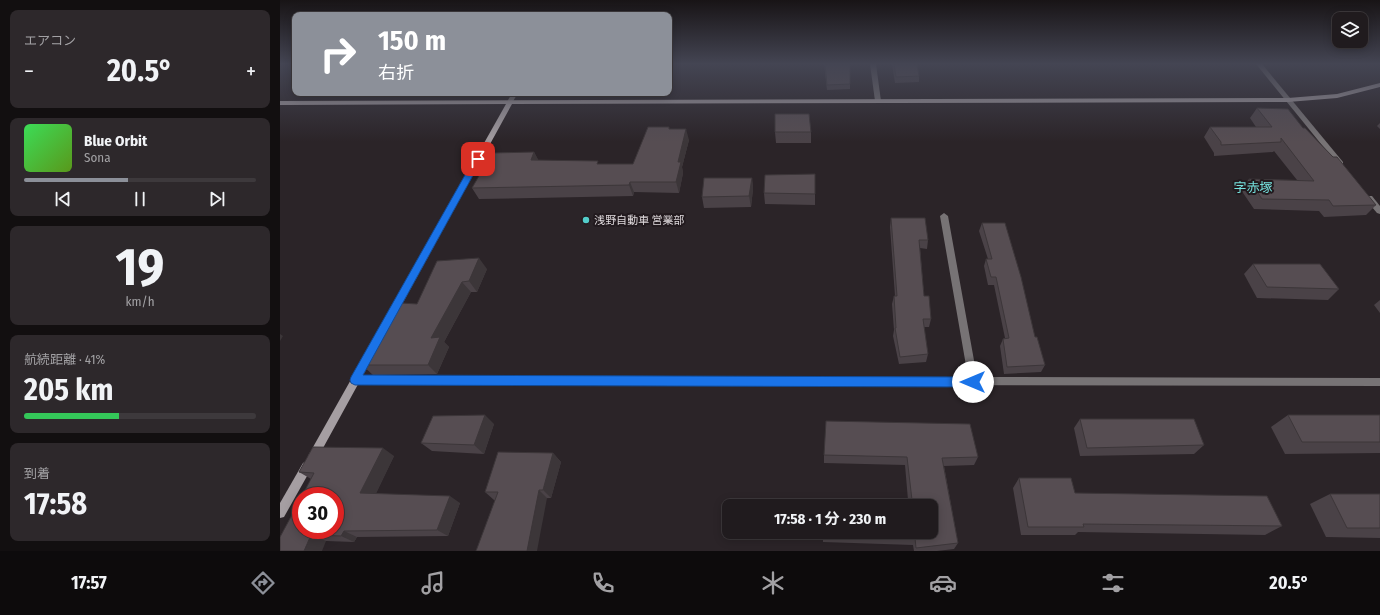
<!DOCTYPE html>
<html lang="ja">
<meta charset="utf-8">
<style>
:root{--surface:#201b1e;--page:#2d282b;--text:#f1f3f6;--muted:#a2a1a4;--line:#3d393c;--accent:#8c9099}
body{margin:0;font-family:"Fira Sans Condensed","Noto Sans JP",sans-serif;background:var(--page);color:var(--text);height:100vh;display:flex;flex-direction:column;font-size:15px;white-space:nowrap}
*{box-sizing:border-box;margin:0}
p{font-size:13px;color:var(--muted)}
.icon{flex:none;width:22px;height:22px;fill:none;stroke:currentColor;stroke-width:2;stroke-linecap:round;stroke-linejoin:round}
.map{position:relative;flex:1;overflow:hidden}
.sheet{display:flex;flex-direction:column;gap:10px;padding:10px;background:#120f10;width:280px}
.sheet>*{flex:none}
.hud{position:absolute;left:12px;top:12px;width:380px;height:84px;border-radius:8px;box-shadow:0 2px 10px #0003,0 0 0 1px var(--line);background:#8c9099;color:#fff;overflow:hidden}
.buttons{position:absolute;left:1052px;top:12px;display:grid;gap:8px}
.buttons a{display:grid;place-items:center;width:36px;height:36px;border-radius:8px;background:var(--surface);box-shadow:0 2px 10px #0003,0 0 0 1px var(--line);font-size:20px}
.speed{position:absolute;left:12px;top:487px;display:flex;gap:8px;font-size:20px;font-weight:700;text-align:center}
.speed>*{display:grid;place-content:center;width:52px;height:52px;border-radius:50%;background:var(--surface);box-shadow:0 2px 10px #0003,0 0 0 1px var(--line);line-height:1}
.speed .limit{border:6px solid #d22;background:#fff;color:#111}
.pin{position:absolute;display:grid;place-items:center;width:34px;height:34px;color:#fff;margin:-17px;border-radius:8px;box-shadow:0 2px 6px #0006}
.me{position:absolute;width:44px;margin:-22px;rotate:270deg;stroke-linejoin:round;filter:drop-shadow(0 0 3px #0008)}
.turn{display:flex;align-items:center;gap:14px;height:84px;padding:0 20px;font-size:18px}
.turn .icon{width:52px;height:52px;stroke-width:2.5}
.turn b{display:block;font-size:28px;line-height:34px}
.big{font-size:30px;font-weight:700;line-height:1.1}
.sheet .tile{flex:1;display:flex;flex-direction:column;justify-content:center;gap:6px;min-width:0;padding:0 14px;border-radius:8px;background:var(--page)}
.sheet .dial{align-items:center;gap:0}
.dial b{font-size:52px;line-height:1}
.song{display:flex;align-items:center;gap:12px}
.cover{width:48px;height:48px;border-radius:6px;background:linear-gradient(135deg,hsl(130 70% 55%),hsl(90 70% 35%))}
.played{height:4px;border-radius:2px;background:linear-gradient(90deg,var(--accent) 45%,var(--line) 45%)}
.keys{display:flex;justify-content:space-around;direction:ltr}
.heat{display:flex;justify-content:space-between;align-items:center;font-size:22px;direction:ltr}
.charge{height:6px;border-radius:3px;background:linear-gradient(90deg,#34c759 41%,var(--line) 0)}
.trip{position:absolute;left:442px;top:499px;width:216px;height:40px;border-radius:8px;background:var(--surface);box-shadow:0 2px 10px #0003,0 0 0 1px var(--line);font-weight:700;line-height:40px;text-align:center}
.tabs{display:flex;height:64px;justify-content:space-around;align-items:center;background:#0d0b0c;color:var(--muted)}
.tabs .icon{width:28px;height:28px}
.tabs .current{color:var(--accent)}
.tabs b{font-size:18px;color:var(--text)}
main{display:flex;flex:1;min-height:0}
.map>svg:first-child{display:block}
</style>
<main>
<section class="sheet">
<div class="tile"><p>エアコン</p>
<div class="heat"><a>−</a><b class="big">20.5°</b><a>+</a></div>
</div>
<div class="tile">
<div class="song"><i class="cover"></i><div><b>Blue Orbit</b><p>Sona</p></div></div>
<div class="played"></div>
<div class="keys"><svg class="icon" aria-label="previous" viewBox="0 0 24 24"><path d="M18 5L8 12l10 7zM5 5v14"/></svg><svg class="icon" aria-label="pause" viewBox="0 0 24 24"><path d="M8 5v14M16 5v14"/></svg><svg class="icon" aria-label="next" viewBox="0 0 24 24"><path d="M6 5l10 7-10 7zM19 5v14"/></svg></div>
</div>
<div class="tile dial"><b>19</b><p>km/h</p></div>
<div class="tile"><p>航続距離 · 41%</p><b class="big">205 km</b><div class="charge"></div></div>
<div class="tile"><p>到着</p><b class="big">17:58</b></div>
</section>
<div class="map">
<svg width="1100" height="551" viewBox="0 0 1100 551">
<rect width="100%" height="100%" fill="#2b2428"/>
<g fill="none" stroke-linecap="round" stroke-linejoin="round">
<g fill="#777375" fill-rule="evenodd">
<path d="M590,64h6l5,37 -3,2 -3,-2z"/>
<path d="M976,64h6l81,98v4h-4z"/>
<path d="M232,93h6l-6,10h-4l-1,-1z"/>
<path d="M1086,196h6l8,10v8l-3,-1 -11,-13 -1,-2z"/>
<path d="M664,213l4,3 29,161 403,1v8l-1025,-2 -3,-1 -2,-3 2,-3 3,-1 613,1 -28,-161z"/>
</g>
<g fill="#a59ea2" fill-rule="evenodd">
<path d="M1100,83v4l-43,11 -49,4 -776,2 -195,355 -4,2 -4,-2 -1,-3 198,-352 -226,1v-4l1008,-3 49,-4z"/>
<path d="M27,461l4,2 1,3 -1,3 -27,48 -4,1v-15l23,-40z"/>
</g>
</g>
<g fill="#4a4247">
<path d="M544,64h26v25l-23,1z"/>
<path d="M612,64h25l2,12v6l-24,1z"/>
<path d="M977,108l46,20 73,77 -10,10 -42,2 -5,-6 -65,-2 -13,-19 8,-11 48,1 -23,-29 -1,1 -59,4v-3l-10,-16 6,-10h46l-6,-9z"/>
<path d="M1100,123v6l-3,-3z"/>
<path d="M390,129l19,11 -7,27 1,6 -4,20 -45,-1 -1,4 -154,3 -7,-11 62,-36 4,8 61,4h34z"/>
<path d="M495,132h36v11h-35z"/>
<path d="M535,174v31l-50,-1 -1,-11z"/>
<path d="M472,178l1,11 -2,18 -47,1 -2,-11z"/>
<path d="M611,218l37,22 -1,9 -7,-1 4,48 7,23 -2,8h-5l4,27 -2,8 -27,2 -6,-28 1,-6 -2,-26 2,-8h1l-5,-69z"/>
<path d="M702,223l53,114 10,28 -4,7 -37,2 -4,-28 3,-7 2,-1 -11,-53h-6l-4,-19 2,-7h2l-9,-28z"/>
<path d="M973,264l86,25 -11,11 -71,-2 -13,-24z"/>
<path d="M207,269l-10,23h-6l-27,50 5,5 -12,27 -64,1 -11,-10 55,-61z"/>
<path d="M1100,300v13l-6,-8z"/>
<path d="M1008,415h92v38l-95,1 -14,-27z"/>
<path d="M800,419l124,26 -10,9 -114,2 -6,-28z"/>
<path d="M214,424l-10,30 -52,-3 -11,-8z"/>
<path d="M273,453l8,9 -10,36 -57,2 -9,-8z"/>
<path d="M544,455l154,2 -4,8 -30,1 14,77 -4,6 -17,2h-23l-1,-6 -90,-3v-6l85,-36 -3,-35 -81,-2z"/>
<path d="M114,456l-18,37 84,10 -12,33 -91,1 -3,5 -28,-1 -46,10 31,-72 -12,-7z"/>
<path d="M739,478l56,15 207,33 -17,9 -187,-3 -3,3h-54l-8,-47z"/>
<path d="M1050,494h50v44l-54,-1 -16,-33z"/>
</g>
<g fill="#3c3639">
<path d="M406,129l3,11 -7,27 1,6 -4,20 -3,-11 2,-20z"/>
<path d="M254,152l6,11 -9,-3z"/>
<path d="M472,178l1,11 -2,18 -2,-11z"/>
<path d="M350,182l4,10 -1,4 -4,-11z"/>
<path d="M199,258l8,11 -10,23 -8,-11z"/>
<path d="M182,282l9,10 -27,50 5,5 -12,27 -9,-9 3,-27z"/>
<path d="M0,334l3,2 -3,5z"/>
<path d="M205,415l9,9 -10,30 -10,-9z"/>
<path d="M103,448l11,8 -21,44 -13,-7z"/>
<path d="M273,453l8,9 -10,36 -8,-8z"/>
<path d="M259,490l8,8 -10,53h-10z"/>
<path d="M170,496l10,7 -12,33 -11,-6z"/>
<path d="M64,531l13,6 -3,5 -13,-6z"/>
<path d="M31,535l15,6 -4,10h-18z"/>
</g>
<g fill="#564d52" stroke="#3c3639">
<path d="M545,64h25v20l-23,1z"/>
<path d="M614,64h23l2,12 -23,1z"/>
<path d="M977,108l31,1 15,19h2l28,29h4l39,48 -43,1 -4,-6 -67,-1 -13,-20 65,2 -33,-43v4l-60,3v-3l-11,-15h62z"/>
<path d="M495,114h34l2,18h-36z"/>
<path d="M368,127h21v2h17l-8,33h3l-5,20h-46l-1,3 -157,3 20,-35 42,-1 -3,8 67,1 -1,3h36z"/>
<path d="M535,174v20l-51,-1 1,-18z"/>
<path d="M424,178h48l-3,18 -47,1z"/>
<path d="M611,218h34l3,22h-9l5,56h5l2,23h-8l5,35 -28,3 -5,-29h1l-2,-32h3z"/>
<path d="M702,223h23l16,54 14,60h2l8,28 -38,2 -4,-28 6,-1 -13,-61h-5l-5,-18h6z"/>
<path d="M199,258l-10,23 -7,1 -31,56 9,-1 -12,28h-66l13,-25h7l19,-37 16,1 20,-43z"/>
<path d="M973,264h67l19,25 -72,-2z"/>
<path d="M205,415l-11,30 -53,-2 12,-27z"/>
<path d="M1008,415h92v27h-78z"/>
<path d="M800,419h114l10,26 -117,3z"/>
<path d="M546,421l144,3 8,33 -36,1 16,85 -42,5 -1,-10 -92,-2v-4h108v-26h-108v-6h89l-5,-43 -83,-2z"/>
<path d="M33,447l70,1 -23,45 90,3 -13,34 -93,1 -3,5 -30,-1 -7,16h-24v-14l21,-39v32h34v-34h-33l12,-23 -15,-1z"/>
<path d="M218,452l55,1 -10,37h-4l-12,61h-51l22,-59h-13z"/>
<path d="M739,478h52l4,15 192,3 15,30 -199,-2 1,3h-56z"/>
<path d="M1050,494h50v34h-33z"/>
</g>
<linearGradient id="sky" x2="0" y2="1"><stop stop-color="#181416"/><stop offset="0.45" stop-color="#444553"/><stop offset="1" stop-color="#444553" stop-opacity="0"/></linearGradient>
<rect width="1100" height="142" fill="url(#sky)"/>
<path fill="#1a73e8" stroke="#114b97" d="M198,157l4,2 -119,216 610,2 3,2 2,3 -2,3 -3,2 -618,-2 -4,-2 -1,-3 1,-3 123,-218z"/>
<circle fill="#53cdca" stroke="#221a1e" stroke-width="1.5" cx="306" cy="220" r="4"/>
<g text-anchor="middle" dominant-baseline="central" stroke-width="4" stroke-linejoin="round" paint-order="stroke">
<g font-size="11" fill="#dfdadd" stroke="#221a1e" text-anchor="start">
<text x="314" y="220">浅野自動車 営業部</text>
</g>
<g font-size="13" fill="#75e1dd" stroke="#221a1e">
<text x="973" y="187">字赤塚</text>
</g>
</g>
</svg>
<div class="buttons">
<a><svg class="icon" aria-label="layers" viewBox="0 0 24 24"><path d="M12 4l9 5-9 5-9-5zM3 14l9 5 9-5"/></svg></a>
</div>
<div class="speed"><div class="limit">30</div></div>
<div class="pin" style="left:198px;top:159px;background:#d93025"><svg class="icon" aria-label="arrive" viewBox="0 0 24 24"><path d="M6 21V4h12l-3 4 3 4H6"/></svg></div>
<svg class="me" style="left:693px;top:382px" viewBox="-20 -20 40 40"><circle r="19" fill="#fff"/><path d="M0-13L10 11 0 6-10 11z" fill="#1a73e8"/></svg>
<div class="trip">17:58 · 1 分 · 230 m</div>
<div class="hud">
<div class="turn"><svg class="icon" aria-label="right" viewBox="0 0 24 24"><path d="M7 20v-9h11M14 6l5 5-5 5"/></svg><div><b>150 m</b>右折</div></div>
</div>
</div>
</main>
<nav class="tabs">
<b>17:57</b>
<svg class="icon current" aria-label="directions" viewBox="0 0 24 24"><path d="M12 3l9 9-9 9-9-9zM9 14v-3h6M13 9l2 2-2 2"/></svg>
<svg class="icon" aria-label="music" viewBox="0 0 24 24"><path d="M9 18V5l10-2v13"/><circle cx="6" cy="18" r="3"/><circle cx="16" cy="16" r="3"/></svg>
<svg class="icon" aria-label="phone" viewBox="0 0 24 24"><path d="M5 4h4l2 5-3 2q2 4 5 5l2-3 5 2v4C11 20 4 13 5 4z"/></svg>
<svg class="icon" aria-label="climate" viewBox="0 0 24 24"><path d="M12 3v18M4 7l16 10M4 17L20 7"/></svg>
<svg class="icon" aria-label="car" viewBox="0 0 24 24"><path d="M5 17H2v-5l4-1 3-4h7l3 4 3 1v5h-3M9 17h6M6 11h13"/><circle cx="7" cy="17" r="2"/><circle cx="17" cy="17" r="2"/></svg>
<svg class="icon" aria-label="filters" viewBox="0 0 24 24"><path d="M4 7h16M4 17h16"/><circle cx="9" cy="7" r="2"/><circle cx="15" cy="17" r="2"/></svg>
<b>20.5°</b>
</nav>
